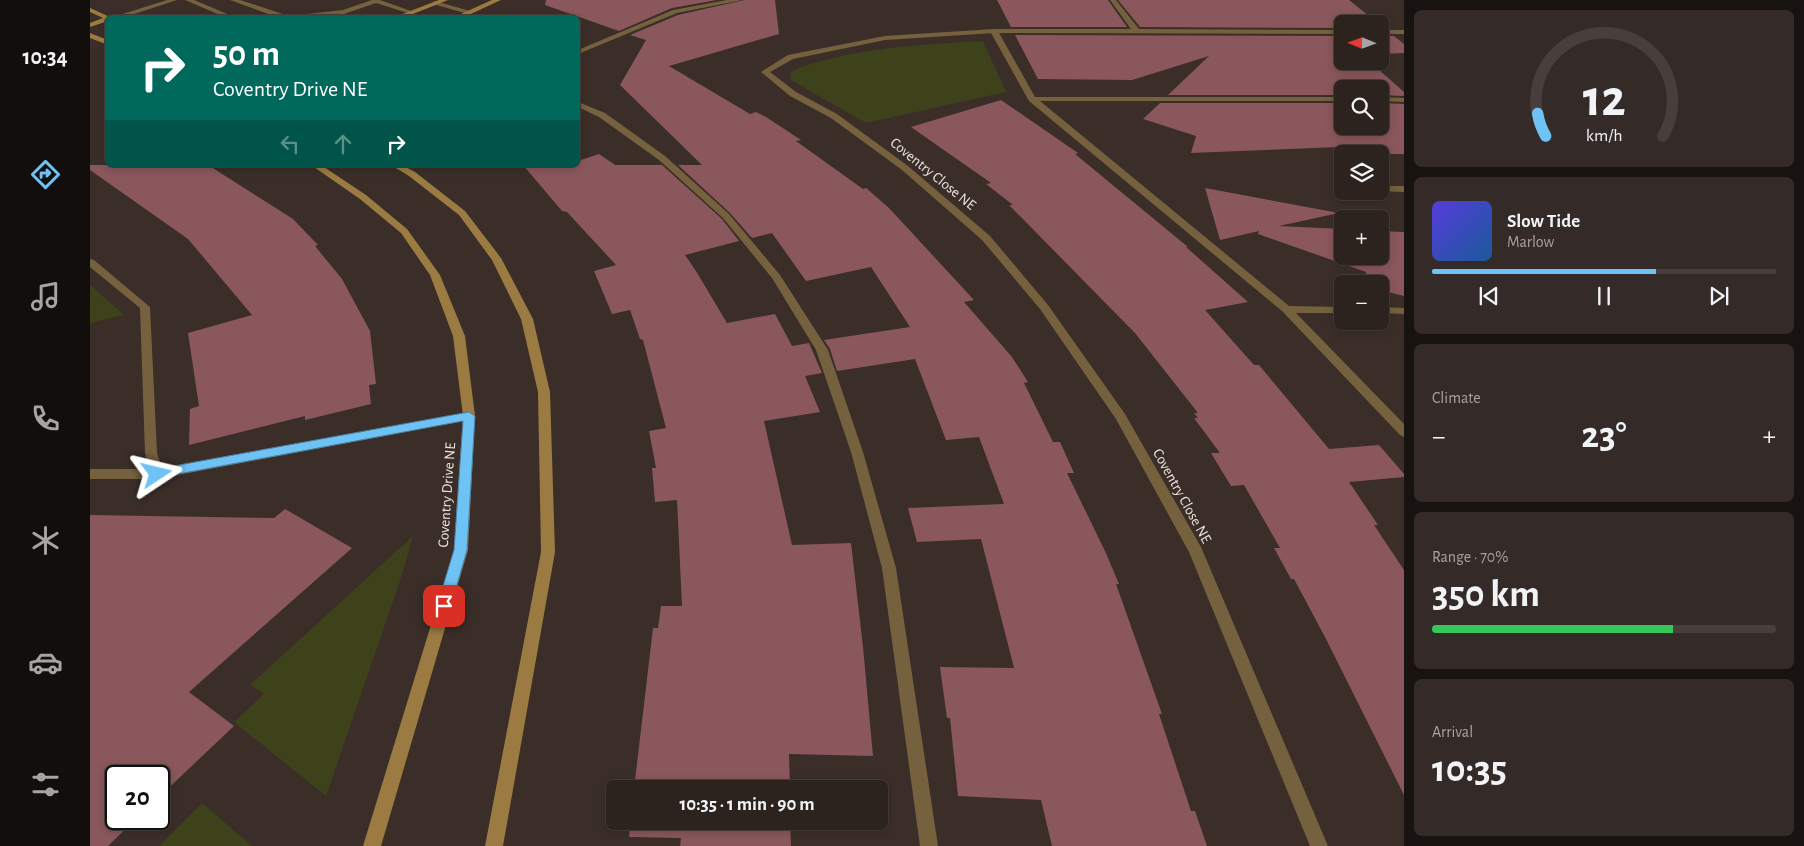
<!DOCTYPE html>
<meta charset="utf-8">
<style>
:root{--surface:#2c221e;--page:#342a27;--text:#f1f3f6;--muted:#a6a4a4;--line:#483f3c;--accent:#6fc2f4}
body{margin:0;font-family:"Alegreya Sans",sans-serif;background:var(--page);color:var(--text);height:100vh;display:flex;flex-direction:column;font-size:19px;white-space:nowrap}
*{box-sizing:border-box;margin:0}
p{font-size:16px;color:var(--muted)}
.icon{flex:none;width:28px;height:28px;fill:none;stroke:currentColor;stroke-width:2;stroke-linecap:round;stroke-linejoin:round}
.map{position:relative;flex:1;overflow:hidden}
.side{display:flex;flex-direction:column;gap:10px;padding:10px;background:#181310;width:400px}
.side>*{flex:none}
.guide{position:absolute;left:15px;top:15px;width:475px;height:152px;border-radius:8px;box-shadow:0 2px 8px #0003,0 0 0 1px var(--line);background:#00695c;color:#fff;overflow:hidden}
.needle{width:32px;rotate:271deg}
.buttons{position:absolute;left:1244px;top:15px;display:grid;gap:10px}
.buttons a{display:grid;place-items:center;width:55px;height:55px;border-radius:8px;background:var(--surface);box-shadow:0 2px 8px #0003,0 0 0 1px var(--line);font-size:25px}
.speed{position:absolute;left:15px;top:765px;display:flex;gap:10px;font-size:25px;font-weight:700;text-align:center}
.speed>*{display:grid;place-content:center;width:65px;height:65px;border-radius:50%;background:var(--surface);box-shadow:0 2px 8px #0003,0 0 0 1px var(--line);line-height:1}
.speed .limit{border:2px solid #111;border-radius:8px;background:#fff;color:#111}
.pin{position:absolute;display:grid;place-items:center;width:42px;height:42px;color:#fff;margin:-21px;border-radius:10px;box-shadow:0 2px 8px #0006}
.me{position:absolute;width:55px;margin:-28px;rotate:80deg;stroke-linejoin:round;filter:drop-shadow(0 0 4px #0008)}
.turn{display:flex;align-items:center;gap:18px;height:105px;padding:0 25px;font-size:22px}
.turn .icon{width:65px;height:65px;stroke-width:2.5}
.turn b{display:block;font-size:35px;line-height:42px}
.lanes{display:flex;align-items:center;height:48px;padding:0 25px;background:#0003;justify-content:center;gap:25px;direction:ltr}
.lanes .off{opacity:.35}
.big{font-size:38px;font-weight:700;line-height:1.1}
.side .widget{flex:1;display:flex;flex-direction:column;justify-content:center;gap:8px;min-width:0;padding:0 18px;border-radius:8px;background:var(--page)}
.side .dial{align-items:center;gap:0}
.dial svg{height:130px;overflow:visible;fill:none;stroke:var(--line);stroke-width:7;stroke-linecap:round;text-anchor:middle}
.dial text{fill:var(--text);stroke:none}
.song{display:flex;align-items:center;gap:15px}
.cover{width:60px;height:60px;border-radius:8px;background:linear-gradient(135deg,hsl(250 70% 55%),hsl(210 70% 35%))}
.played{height:5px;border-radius:2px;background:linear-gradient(90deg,var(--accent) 65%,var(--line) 65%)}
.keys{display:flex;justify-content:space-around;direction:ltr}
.heat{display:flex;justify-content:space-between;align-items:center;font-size:28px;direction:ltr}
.charge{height:8px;border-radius:4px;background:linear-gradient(90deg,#34c759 70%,var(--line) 0)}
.trip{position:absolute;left:516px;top:780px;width:282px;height:50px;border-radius:8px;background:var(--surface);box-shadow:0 2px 8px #0003,0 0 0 1px var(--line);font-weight:700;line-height:50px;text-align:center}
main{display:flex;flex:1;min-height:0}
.dock{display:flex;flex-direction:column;width:90px;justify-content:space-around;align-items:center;background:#120e0c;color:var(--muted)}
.dock .icon{width:35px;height:35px}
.dock .selected{color:var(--accent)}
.dock b{font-size:22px;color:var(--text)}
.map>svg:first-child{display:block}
</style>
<main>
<nav class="dock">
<b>10:34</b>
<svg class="icon selected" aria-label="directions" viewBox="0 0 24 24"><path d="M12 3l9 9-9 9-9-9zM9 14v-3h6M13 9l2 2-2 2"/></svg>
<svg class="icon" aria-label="music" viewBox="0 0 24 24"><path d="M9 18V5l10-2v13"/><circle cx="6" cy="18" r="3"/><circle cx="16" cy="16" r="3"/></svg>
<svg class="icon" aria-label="phone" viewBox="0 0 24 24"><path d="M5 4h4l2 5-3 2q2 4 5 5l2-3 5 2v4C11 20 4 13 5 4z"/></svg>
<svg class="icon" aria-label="climate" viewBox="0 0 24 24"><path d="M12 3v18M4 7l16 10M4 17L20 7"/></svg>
<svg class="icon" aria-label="car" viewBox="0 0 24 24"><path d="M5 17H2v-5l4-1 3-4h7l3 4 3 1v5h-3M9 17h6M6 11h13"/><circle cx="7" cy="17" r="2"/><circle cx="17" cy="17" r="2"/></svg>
<svg class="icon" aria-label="filters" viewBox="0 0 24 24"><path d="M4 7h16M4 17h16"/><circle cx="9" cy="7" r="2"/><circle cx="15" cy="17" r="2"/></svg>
</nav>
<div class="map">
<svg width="1314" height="846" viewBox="0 0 1314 846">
<rect width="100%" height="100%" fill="#3b2e28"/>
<g fill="#3d421a">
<path d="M893,41l23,51 -140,31 -75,-43 -1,-7c12,-8 25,-10 39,-14 51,-13 102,-15 154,-18z"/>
<path d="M0,285l34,30 -34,8z"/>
<path d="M323,536l-12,42 -75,218 -92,-74 30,-28 -14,-9z"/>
<path d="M112,803l50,43h-93z"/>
</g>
<g fill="#89575c">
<path d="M456,0h171l-45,8 -53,23 -74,-26z"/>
<path d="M654,0h31l4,34 -110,32 81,48 6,-2 10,5 35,23 -5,1 67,48 3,-1 23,20 85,92 -10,2 48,55 16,25 -4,1 29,59h7l14,31h-7l38,78 14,33h-3l46,130h-3l32,97h4l12,35h-155l-11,-46 -83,-4 -8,-78h-3l-7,-51 74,1 -33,-129 -64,3 -9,-34 96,-4 -25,-67 -33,3 -31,-81 -78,12 -7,-22 -6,-9 86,-13 -39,-60 -65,14 -34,-48 -20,5 -22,-25 -52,-48h24l-82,-80 26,-45 -16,-5 48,-20z"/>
<path d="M907,0h111l19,27h-116z"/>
<path d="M1028,0h231l30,24h-37v4l-202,-1z"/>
<path d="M925,35l327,1v25h27l35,31v4l-24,-1v-6h-38v6h-174l41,-39 -77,24 -94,-1z"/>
<path d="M1290,36h14l10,8v9l-24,1z"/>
<path d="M911,100l77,53 -3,1 113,93h-2l62,55 -43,8 49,55h5l70,84 50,-4 25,29v3l-55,5 29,43h-4l30,45v225l-78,-156 -32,-60h-3l-17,-31h6l-36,-63 -13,1 -20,-33h9l-26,-35h4l-4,-5h4l-63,-80 -126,-128h4l-27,-21 5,-1 -80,-56z"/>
<path d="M1070,103h182v23h38v-23l24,1v50h-42l-2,-2h-15l-5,-5 -149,6 5,-17 -53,-17z"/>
<path d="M509,154l16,11h47l60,54 17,22 -54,14 11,16 31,52 48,-9 17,32 17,-3 13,30 -17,3 15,36 -56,9 28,124 59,-2 12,104 10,109 -84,-2 1,35h-156l19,-161h5l3,-22h21l-5,-106 -22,2 -3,-34h4l-7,-37 17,-3 -23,-88 -3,-1 -10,-29 -18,4 -18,-43 22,-6 -49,-53 -5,-1 -39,-46h55v-4z"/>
<path d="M0,165h118l85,54 25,26 -3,1 27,33 28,52 6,53 -7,1 2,19 -66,16v-4l-116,29 1,-36 9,-3 -11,-73 64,-18 -64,-76 -98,-69z"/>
<path d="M1115,188l134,25 -60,13 63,3v27h38v-25l24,1v64l-24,-6v-6h-14v-12l-108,-38 1,-3 -39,9z"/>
<path d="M195,509l67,39 -163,144 45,34 -75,71v-21h-43v43h20l-28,27h-18v-331l184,3z"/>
<path d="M541,821h159l1,25h-111l1,-8 -52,-1z"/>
</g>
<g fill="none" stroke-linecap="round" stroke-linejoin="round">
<g fill="#75613e" fill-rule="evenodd">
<path d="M77,0h10l-55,18h-12z"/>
<path d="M95,0h9l43,18h-10z"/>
<path d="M140,0h10l49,16 54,-6 29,-10h8l34,12 -3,2 -35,-11 -32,11 -31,4h-34z"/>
<path d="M637,0h15l-65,13 -99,41v-4l95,-40z"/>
<path d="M902,30l6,1 37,66h307v4h-302l249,205 53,1v6h-46l108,111v13l-4,-2 -118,-124 -253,-210 -39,-70z"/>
<path d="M1290,97l24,1v4l-24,-1z"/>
<path d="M488,102l27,11 60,43 64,58 51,61 48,75 35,102 33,116 42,278h-18l-38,-278 -31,-116 -35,-102 -44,-72 -49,-60 -64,-58 -60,-43 -21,-10z"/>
<path d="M0,259l4,1 56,47 7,146 5,15 307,-56 6,4 -6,4 -312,59h-67v-10h59l-4,-16 -5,-145 -50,-41z"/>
<path d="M1290,307l24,1v6l-24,-1z"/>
</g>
<g fill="#75613e" fill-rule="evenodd">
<path d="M1020,0h6l23,29 203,1v4l-348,-1 -109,7 -92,19 -23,13 26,20 41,22 71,52 82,70 58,69 77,109 76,133 127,299h-18l-121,-294 -73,-133 -76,-110 -58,-69 -80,-70 -71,-52 -41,-22 -29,-24 27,-17 97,-19 109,-7h137z"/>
<path d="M345,1l35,10 1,1 -3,2 -35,-10v-2z"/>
<rect x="1290" y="30" width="24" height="4"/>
<path d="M1290,186h24v6l-26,-1h2z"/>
</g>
<g fill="#9b7b41" fill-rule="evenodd">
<path d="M349,0h9l-45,18h-11z"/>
<path d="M402,0h9l-39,18h-10z"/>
<path d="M0,8l20,9 1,1h-3v3l-18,6v-4l13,-5 -13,-6z"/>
<path d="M0,33l18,7v5l-18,-7z"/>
<path d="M221,165h10l45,30 41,34 33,46 25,61 10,80 -7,134 -87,296h-18l91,-296 9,-134 -10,-80 -23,-61 -29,-42 -41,-34z"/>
<path d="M301,165h11l13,7 50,39 36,47 32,61 17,73 5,160 -52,294h-18l56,-294 -3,-160 -17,-73 -29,-59 -33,-45 -50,-39z"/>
</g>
</g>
<path fill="#6fc2f4" stroke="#487e9f" d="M379,412l6,4 -8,134 -16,56 -2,4 -5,1 -5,-1 -2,-4 17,-56 9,-129 -306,57 -6,-4 6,-5z"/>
<g text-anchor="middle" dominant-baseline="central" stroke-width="4" stroke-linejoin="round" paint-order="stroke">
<g font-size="15" fill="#eee5e1" stroke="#3b2e28">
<text transform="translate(843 174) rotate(39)">Coventry Close NE</text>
<text transform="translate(357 495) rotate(-86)">Coventry Drive NE</text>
<text transform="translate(1092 496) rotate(61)">Coventry Close NE</text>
</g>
</g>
</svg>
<div class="buttons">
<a><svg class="needle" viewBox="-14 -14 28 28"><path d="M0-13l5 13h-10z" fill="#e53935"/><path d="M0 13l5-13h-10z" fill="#a6a4a4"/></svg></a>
<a><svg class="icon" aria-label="search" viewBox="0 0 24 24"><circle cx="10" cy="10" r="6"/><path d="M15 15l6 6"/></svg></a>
<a><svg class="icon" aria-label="layers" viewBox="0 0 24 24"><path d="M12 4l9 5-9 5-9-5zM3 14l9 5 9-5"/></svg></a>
<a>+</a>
<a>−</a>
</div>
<div class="speed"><div class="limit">20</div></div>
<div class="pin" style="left:354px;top:606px;background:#d93025"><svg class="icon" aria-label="arrive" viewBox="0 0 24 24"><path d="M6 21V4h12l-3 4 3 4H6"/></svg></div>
<svg class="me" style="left:67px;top:474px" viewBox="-20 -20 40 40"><path d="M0-17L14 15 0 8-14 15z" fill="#6fc2f4" stroke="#fff" stroke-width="4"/></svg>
<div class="trip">10:35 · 1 min · 90 m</div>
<div class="guide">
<div class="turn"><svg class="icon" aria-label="right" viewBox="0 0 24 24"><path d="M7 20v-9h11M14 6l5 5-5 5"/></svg><div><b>50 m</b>Coventry Drive NE</div></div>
<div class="lanes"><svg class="icon off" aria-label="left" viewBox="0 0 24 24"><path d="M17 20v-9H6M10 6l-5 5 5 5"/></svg><svg class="icon off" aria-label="ahead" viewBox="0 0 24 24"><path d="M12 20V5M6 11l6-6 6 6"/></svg><svg class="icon" aria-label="right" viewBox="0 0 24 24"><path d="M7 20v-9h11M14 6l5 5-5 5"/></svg></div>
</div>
</div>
<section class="side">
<div class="widget dial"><svg viewBox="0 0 100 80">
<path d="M14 69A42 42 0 1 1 86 69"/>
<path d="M14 69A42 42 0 0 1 9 55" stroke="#6fc2f4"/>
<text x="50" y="56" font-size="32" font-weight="700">12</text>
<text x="50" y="72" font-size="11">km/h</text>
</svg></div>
<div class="widget">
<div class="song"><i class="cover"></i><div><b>Slow Tide</b><p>Marlow</p></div></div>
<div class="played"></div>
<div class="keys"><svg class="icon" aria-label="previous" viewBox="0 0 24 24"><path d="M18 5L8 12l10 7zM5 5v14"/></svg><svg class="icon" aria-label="pause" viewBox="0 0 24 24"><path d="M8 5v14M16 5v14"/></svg><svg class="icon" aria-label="next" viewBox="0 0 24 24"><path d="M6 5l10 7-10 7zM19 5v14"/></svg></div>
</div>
<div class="widget"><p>Climate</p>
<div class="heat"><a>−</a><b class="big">23°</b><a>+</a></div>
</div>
<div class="widget"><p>Range · 70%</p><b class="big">350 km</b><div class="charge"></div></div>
<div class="widget"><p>Arrival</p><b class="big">10:35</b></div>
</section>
</main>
